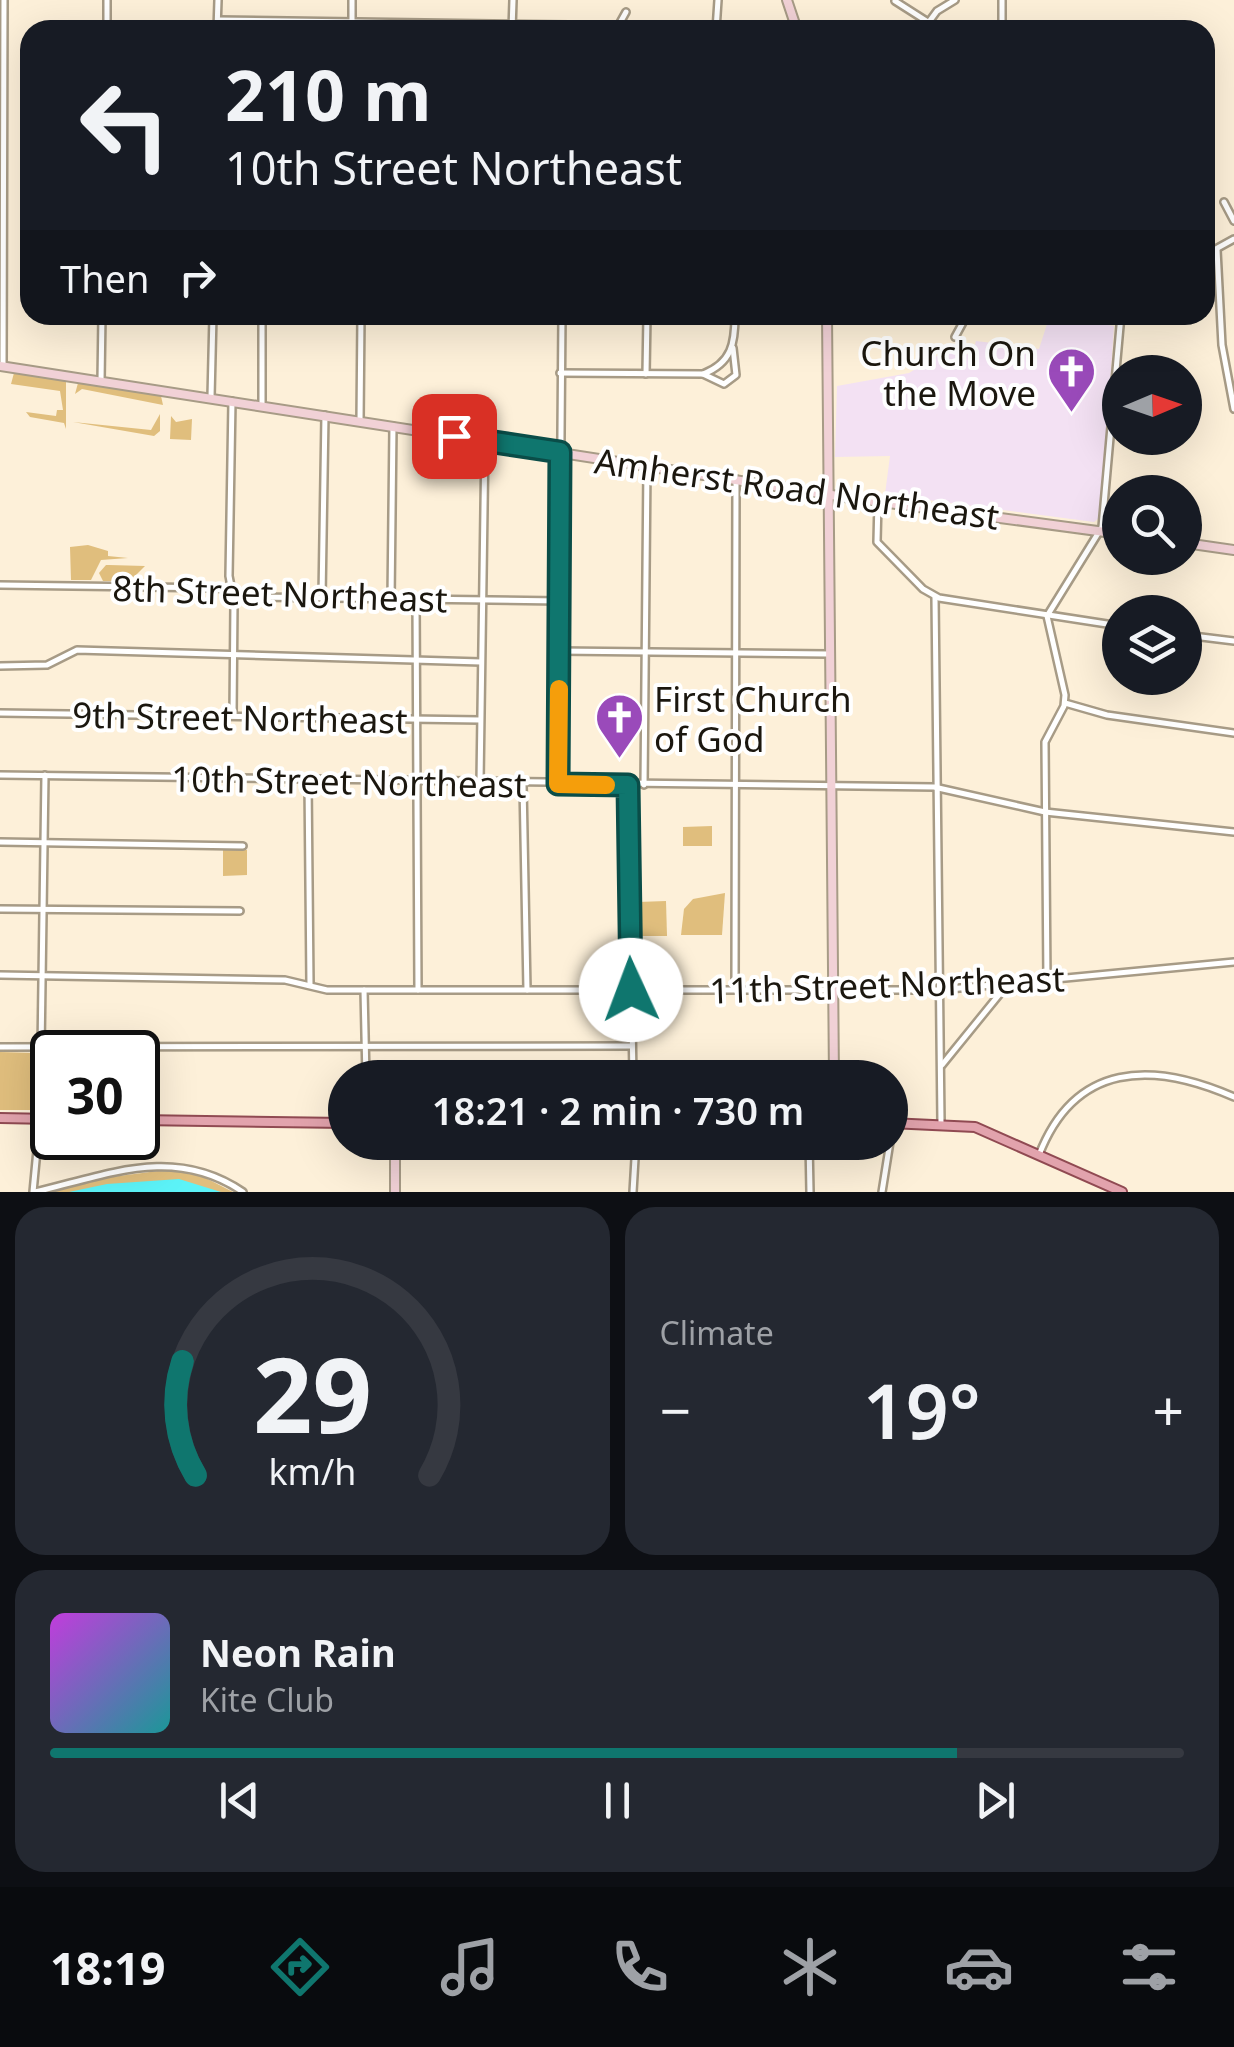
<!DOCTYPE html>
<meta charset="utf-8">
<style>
:root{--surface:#171b24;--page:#242831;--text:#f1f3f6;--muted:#9ea1a6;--line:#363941;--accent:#0f766e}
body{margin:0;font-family:"Noto Sans",sans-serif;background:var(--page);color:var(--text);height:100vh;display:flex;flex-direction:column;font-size:38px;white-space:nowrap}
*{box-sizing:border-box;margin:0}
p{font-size:32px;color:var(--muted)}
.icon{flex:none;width:55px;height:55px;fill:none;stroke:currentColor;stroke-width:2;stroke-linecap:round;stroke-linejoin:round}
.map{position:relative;height:1192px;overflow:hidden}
.sheet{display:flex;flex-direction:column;gap:15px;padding:15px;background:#0d0f14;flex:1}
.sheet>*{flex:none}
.hud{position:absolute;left:20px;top:20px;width:1195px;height:305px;border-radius:30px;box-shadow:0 10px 40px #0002;background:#171b24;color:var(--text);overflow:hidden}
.needle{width:65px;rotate:88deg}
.buttons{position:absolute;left:1102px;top:355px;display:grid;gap:20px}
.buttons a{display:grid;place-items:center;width:100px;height:100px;border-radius:50%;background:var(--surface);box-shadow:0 10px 40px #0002;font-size:50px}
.speed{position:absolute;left:30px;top:1030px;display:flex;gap:20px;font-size:50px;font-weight:700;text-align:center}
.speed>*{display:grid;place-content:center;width:130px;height:130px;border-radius:50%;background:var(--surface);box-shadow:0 10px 40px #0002;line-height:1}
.speed .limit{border:5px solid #111;border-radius:15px;background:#fff;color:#111}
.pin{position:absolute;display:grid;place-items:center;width:85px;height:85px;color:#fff;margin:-42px;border-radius:20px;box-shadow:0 5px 15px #0006}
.me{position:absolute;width:110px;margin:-55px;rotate:358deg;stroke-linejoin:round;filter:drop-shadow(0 0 8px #0008)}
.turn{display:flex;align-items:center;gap:35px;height:210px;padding:0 40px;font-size:45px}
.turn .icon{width:130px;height:130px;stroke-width:2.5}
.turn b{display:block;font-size:70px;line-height:85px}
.then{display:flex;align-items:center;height:95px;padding:0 40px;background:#0003;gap:20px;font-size:38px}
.big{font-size:75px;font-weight:600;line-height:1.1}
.sheet .tile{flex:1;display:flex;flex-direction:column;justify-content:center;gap:15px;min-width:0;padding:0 35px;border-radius:30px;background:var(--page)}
.sheet .dial{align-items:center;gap:0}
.dial svg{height:260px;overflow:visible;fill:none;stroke:var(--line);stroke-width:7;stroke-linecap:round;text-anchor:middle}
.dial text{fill:var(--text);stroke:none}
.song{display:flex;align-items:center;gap:30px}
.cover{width:120px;height:120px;border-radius:15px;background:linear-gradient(135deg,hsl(290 70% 55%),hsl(180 70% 35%))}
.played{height:10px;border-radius:5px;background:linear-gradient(90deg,var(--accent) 80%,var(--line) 80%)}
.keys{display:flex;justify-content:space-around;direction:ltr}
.heat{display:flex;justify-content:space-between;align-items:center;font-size:55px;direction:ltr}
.sheet .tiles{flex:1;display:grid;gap:15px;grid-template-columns:1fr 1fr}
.tile:last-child{grid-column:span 2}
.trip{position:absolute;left:328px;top:1060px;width:580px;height:100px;border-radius:50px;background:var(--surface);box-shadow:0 10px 40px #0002;font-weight:600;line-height:100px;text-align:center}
.dock{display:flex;height:160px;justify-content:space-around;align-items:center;background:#090b0e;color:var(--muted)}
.dock .icon{width:70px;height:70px}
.dock .current{color:var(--accent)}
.dock b{font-size:45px;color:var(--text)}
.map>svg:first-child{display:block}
</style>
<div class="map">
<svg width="1234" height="1192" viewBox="0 0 1234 1192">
<rect width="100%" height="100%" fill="#fdf0d9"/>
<path fill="#f3e1f3" d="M1059,317l55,9 -10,145 -5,47 -5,4 -205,-27 -4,-1 5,-38 -55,1 2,-71 72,-13 36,-22 27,4 4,-14 63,8 9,-28z"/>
<g fill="#e0be7d">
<path d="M14,373l52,8v48l-2,-6 -34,-6 -4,-5 30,4 1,-6h6l-3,-19 -49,-7z"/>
<path d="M78,383l83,13 2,9 -81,-16 -7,5z"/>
<path d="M160,414v17l-6,5 -81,-14 78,8z"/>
<path d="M171,416l5,6 16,-3 -1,21 -21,-1z"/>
<path d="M88,545l20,6v5l20,2 -27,2 -10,20h-20l-1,-33z"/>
<path d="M106,565h3l36,1 -15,15h-27l-4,-8z"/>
<path d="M712,826v20h-29v-19z"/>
<path d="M223,850h24v25l-24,1z"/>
<path d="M725,893l-3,42h-41l3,-26 9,-10z"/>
<path d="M666,901l1,35h-29v-34z"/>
<path d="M0,1052l35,1 -1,57h-34z"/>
<path d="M158,1171l36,1 39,20h-185l32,-11z"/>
</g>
<path fill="#5cf3f8" d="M179,1179l42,13h-152l38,-8z"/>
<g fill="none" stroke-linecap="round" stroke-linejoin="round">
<defs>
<g id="street">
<path d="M1002,0v30"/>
<path d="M895,1l33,21"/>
<path d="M218,20l351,5 23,5"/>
<path d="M352,22v-22"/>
<path d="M107,30v-30"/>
<path d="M217,30l1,-30"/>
<path d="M512,30l1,-30"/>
<path d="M616,30l10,-18"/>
<path d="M716,30l2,-30"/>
<path d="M923,30l14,-19 18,-11"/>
<path d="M1224,202l10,19"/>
<path d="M1217,250l5,95 12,64"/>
<path d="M1205,255l29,-16"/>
<path d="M483,315l15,5"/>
<path d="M955,337l12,-22"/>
<path d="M3,366l1,-366"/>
<path d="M560,373l143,1 21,10 12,-9 -3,-27"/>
<path d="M646,374l1,-59"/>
<path d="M703,374c29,-11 32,-31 32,-59"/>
<path d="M101,381l1,-66"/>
<path d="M211,397l2,-82"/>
<path d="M232,401l-3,175 5,26 -1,113"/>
<path d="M262,406v-91"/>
<path d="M360,421l1,-106"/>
<path d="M878,501l-1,41 46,47 16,9 181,28"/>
<path d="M0,585l218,3 31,9 311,4"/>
<path d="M322,597l3,-182"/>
<path d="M935,597l6,526"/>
<path d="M391,600l2,-174"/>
<path d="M416,600l2,390"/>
<path d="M1185,635l49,6"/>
<path d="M559,651l269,3"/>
<path d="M0,666l47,-1 30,-15 404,12"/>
<path d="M1065,703l42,12 127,18"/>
<path d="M0,713l480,7"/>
<path d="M0,775l934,12 111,25 189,20"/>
<path d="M308,781l2,204"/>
<path d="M480,782l5,-342"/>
<path d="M523,784l4,206"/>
<path d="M558,785l4,-470"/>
<path d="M628,785l5,293"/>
<path d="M644,785l3,-319"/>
<path d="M0,842l243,4"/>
<path d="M0,909l240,2"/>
<path d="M0,975l285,5 42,10h612l295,-28"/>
<path d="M1047,981l-2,-239 19,-36 1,-11 -18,-79 55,-89 19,-212"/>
<path d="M364,990l2,88"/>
<path d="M735,990l1,-511"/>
<path d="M0,1047l632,-1"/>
<path d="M942,1065l65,-80"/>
<path d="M890,1140l2,-17"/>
<path d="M809,1142l1,50"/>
<path d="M1039,1155c36,-93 113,-94 195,-58"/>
<path d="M33,1192l7,-73 5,-344"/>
<path d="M35,1192c73,-17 139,-47 208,0"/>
<path d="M633,1192l3,-50"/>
<path d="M882,1192l8,-50"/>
</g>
<g id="secondary">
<path d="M787,0l10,30"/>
<path d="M827,315l7,763"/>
<path d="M0,366l851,132 269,36"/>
<path d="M1185,543l49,7"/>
<path d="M395,1192v-50"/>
</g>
<g id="primary">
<path d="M0,1118l52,1"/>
<path d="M138,1120l207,3"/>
<path d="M890,1123l85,4 147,65"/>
</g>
</defs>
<use href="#street" stroke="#a79b86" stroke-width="10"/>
<use href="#secondary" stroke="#a79b86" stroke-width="12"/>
<use href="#primary" stroke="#904a52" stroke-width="12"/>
<use href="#street" stroke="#fff" stroke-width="5"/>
<use href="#secondary" stroke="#f1d1d6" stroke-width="8"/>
<use href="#primary" stroke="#e2a3ad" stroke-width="8"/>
</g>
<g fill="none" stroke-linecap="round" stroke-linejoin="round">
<defs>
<path id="route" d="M454,436l106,16 -2,332 70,1 3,205"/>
</defs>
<use href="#route" stroke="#0a4d48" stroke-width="25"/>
<use href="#route" stroke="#0f766e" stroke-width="18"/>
<path stroke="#f59e0b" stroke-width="18" d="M559,689l-1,95 48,1"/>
</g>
<defs>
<symbol id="church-pin" viewBox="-11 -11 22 30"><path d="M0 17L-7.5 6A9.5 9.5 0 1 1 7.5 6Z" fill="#9a4aba" stroke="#fff"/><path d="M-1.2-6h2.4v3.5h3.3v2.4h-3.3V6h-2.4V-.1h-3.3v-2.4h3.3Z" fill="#fff"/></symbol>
</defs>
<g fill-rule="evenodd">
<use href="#church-pin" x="1044" y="344" width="55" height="75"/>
<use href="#church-pin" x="592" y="690" width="55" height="75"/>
</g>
<g text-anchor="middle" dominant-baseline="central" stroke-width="8" stroke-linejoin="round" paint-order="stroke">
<g font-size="35" fill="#1b170f" stroke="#fff" text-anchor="end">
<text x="1036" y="352">Church On<tspan x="1036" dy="40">the Move</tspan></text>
<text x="654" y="698" text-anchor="start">First Church<tspan x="654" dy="40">of God</tspan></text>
</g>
<g font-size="35" fill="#1b170f" stroke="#fff">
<text transform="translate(797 488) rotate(8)">Amherst Road Northeast</text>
<text transform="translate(280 593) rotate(2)">8th Street Northeast</text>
<text transform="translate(240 717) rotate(1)">9th Street Northeast</text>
<text transform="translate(349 781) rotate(1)">10th Street Northeast</text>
<text transform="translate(887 984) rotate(-2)">11th Street Northeast</text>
</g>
</g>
</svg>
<div class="buttons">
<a><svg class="needle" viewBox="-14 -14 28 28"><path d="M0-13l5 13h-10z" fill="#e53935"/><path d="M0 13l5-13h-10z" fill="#9ea1a6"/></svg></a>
<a><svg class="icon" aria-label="search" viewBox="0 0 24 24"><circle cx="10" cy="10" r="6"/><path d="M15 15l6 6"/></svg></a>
<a><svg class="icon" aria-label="layers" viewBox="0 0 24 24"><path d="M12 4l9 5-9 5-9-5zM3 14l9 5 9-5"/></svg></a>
</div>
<div class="speed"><div class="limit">30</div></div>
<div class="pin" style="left:454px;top:436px;background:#d93025"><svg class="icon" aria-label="arrive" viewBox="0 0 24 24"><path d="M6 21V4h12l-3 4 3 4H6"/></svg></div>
<svg class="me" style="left:631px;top:990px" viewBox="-20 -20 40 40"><circle r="19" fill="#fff"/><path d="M0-13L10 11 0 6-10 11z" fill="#0f766e"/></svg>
<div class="trip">18:21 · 2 min · 730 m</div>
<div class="hud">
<div class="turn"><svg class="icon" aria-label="left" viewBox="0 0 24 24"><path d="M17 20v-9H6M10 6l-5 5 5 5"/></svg><div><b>210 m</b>10th Street Northeast</div></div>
<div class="then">Then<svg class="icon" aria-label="right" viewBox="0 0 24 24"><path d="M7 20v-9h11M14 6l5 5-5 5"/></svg></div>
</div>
</div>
<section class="sheet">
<div class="tiles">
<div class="tile dial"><svg viewBox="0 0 100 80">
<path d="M14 69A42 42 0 1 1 86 69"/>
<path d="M14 69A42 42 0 0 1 10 34" stroke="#0f766e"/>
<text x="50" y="56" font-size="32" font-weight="700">29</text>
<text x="50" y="72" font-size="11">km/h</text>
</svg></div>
<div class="tile"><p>Climate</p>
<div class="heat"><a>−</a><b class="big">19°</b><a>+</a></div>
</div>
<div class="tile">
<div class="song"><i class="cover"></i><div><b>Neon Rain</b><p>Kite Club</p></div></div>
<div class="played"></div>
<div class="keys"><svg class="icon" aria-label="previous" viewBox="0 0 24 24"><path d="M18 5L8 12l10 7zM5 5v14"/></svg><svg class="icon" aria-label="pause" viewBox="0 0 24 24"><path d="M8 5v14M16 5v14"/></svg><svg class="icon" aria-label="next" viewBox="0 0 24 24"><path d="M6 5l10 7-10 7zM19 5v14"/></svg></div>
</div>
</div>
</section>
<nav class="dock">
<b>18:19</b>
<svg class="icon current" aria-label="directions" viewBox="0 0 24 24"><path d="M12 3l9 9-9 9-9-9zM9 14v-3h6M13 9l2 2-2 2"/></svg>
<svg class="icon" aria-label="music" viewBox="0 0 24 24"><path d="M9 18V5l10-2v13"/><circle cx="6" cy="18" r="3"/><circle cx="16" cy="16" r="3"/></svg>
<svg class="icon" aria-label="phone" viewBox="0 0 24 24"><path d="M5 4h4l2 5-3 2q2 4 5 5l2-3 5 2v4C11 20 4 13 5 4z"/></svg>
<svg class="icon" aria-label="climate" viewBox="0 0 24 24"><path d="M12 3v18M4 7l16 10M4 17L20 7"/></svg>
<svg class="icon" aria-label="car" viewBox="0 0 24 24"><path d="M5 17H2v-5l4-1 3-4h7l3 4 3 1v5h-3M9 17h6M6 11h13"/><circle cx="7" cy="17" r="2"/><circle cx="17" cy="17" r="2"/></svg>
<svg class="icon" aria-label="filters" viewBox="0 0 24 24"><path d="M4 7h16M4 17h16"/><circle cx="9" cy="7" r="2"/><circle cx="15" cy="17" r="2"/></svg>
</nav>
